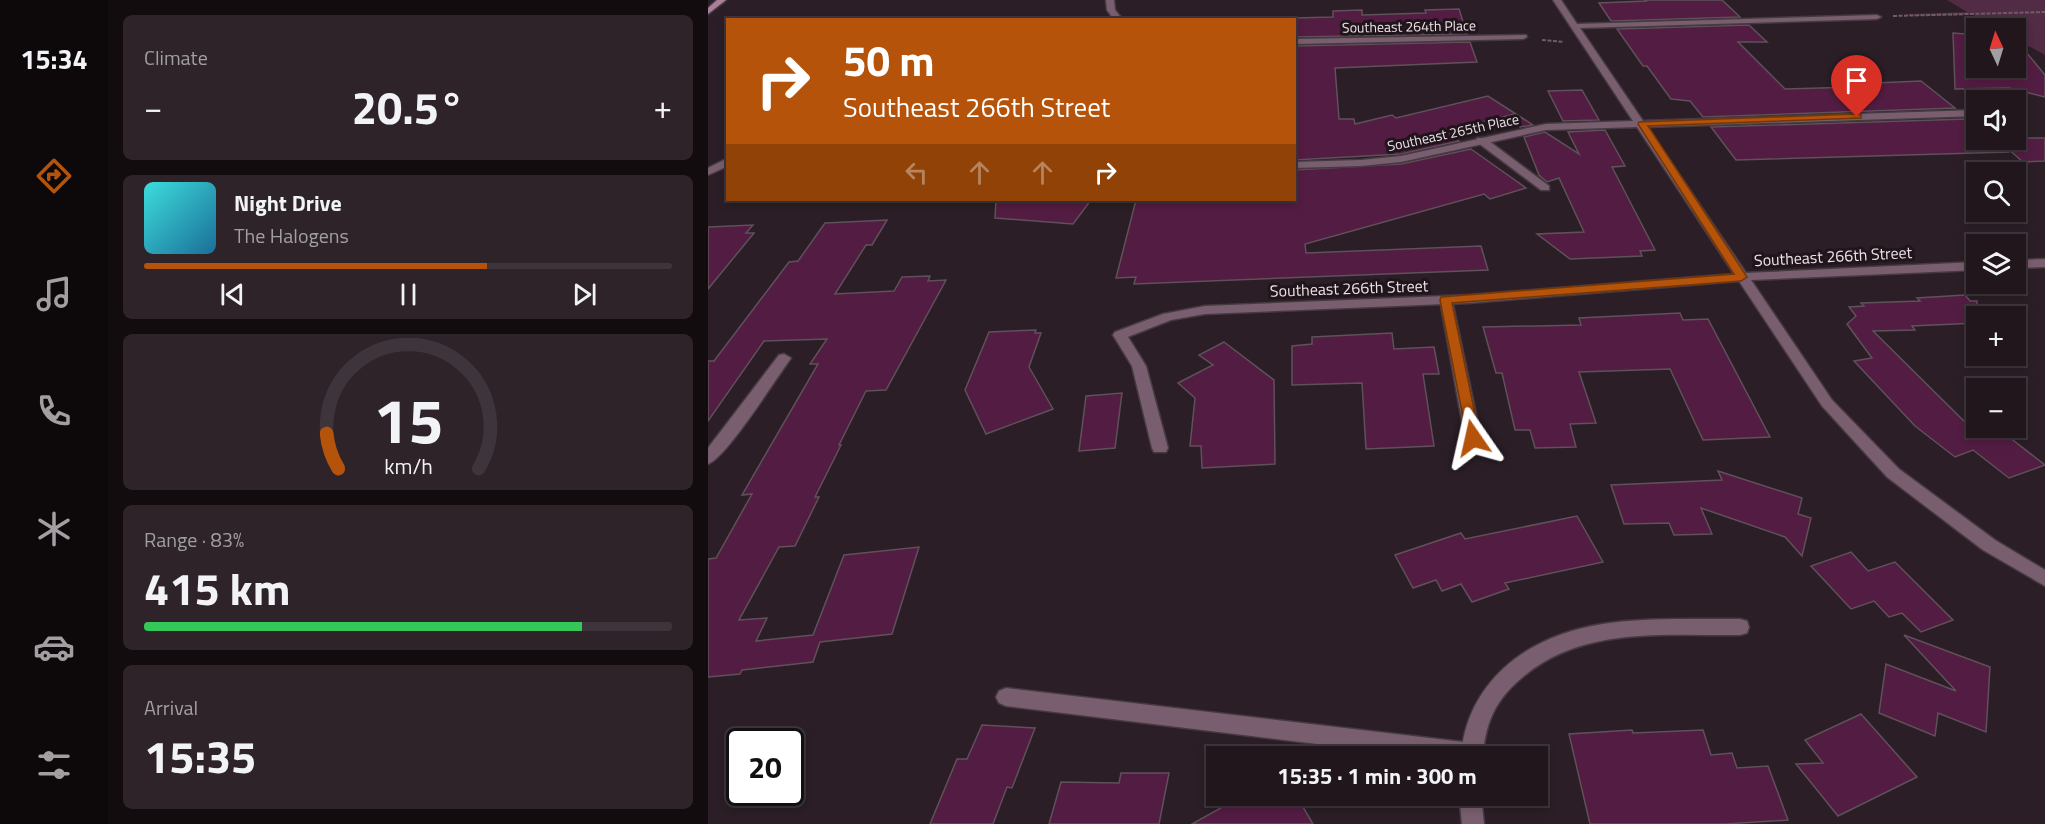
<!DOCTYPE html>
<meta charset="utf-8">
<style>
:root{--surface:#20161c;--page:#2d2329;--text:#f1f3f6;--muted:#a29fa3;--line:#3d353b;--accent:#b45309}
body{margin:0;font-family:"Titillium Web",sans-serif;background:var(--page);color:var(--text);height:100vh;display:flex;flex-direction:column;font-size:22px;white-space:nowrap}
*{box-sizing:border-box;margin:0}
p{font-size:20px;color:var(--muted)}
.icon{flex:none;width:33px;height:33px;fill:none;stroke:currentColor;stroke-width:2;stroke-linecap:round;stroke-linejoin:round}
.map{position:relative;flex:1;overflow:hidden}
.panel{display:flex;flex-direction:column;gap:15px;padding:15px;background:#120c0f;width:600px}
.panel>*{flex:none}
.hud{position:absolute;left:18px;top:18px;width:570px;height:183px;border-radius:0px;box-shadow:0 3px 9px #0003,0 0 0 2px var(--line);background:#b45309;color:#fff;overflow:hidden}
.needle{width:39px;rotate:356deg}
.fabs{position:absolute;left:1258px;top:18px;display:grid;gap:12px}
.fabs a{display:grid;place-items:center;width:60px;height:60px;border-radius:0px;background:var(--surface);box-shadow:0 3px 9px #0003,0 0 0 2px var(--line);font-size:30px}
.speed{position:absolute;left:18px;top:728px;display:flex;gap:12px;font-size:30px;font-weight:700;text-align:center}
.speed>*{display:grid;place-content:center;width:78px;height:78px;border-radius:50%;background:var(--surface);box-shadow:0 3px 9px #0003,0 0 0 2px var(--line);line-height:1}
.speed .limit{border:3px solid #111;border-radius:9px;background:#fff;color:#111}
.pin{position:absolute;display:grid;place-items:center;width:51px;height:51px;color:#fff;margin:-62px -26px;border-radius:50% 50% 50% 0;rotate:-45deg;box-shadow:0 0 6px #0007}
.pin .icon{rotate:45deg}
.me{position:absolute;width:66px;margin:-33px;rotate:349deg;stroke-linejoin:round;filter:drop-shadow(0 0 4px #0008)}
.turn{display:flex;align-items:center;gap:21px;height:126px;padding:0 18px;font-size:27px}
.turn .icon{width:78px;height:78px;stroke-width:2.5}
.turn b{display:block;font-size:42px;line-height:51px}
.lanes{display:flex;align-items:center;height:57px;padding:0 18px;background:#0003;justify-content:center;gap:30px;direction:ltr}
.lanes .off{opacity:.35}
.big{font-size:45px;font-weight:700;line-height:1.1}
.panel .tile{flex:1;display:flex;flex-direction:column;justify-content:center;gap:9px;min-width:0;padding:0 21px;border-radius:9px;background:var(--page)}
.panel .dial{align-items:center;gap:0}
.dial svg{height:156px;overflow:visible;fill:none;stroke:var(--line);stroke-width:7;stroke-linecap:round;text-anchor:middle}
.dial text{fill:var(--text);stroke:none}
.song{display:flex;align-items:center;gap:18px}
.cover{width:72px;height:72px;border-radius:9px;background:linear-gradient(135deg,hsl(180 70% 55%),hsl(200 70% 35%))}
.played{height:6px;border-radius:3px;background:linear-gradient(90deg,var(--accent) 65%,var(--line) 65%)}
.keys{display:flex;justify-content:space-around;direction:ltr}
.heat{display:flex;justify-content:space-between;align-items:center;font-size:33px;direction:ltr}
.charge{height:9px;border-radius:4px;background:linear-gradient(90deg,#34c759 83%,var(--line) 0)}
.trip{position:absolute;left:498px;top:746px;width:342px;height:60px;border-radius:0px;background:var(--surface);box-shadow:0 3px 9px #0003,0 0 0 2px var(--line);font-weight:700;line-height:60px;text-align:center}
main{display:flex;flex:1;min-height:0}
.dock{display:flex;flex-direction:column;width:108px;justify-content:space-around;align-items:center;background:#0d090b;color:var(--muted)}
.dock .icon{width:42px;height:42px}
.dock .selected{color:var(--accent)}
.dock b{font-size:27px;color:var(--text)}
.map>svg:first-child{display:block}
</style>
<main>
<nav class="dock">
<b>15:34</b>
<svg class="icon selected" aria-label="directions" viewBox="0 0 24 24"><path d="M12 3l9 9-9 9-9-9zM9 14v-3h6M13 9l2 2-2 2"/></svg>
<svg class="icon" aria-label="music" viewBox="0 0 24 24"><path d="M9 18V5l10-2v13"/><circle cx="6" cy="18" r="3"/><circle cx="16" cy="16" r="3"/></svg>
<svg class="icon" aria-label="phone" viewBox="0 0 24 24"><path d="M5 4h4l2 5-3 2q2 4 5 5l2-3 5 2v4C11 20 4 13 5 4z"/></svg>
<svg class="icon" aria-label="climate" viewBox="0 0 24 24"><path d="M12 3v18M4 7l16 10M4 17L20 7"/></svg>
<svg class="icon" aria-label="car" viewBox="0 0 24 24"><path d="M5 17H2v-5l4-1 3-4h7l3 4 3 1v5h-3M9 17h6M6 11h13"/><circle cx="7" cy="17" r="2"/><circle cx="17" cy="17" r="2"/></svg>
<svg class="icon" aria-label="filters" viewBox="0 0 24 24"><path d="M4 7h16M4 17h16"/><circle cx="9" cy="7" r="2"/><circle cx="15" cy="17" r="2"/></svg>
</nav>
<section class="panel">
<div class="tile"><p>Climate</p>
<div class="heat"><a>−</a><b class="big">20.5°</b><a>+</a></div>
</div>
<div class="tile">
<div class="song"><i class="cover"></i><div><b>Night Drive</b><p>The Halogens</p></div></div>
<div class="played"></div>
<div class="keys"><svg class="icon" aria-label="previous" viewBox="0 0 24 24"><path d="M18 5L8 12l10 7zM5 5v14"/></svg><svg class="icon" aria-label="pause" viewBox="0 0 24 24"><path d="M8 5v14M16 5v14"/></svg><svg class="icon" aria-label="next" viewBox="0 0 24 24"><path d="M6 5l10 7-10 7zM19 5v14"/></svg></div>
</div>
<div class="tile dial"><svg viewBox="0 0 100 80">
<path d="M14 69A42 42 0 1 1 86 69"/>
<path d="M14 69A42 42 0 0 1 8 51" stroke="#b45309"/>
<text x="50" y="56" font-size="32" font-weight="700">15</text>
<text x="50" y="72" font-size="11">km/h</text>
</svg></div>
<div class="tile"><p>Range · 83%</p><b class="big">415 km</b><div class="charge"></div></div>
<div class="tile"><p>Arrival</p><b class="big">15:35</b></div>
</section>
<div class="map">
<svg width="1337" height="824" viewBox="0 0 1337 824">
<rect width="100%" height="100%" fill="#2b1e26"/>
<path fill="#522b45" d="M1239,0h98v55l-29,-16v-11h-18l-25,-13 -63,1 -3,-2 60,-2z"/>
<g fill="#531c42" stroke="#5f5159" stroke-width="1.5">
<path d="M937,0h77l18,17 -129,4 -12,-18 47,-2z"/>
<path d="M751,9l8,25 -173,3v-19l39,-1v-6l29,-1v5l64,-2 -1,-3z"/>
<path d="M1041,25l18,17h-29l47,47 70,-2 -3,-3 69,-3 34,27 -252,9 -13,-16 -19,-2 -24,-33h-4l-26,-37z"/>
<path d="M1245,33l24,2v33h39l1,-27 28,34v22l-36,-9 -54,1z"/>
<path d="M762,42l7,20 -142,6 4,51h15l1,5 37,-9 4,3 92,-22 45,29 -13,2 -5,-13 -69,17 13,10 -58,13 -107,6v-114z"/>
<path d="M874,90l17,30 -36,1 -15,-30z"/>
<path d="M1259,119l10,7v14h16l15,12 -272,8 -25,-33z"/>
<path d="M897,130l20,36 -13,1 43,83 -15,1 2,5 -72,3 -33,-25 47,-2 -25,-54 -12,4 -8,-7 -15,-38 21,-5 34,22 -11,-22z"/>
<path d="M1308,138h29v23l-22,1 -25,-22z"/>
<path d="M763,149l55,39 -36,11 -6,-5 -179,50 1,9 175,-7 7,24 -354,14 2,-7 -20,1 20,-78h158v-30l107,-6z"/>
<path d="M288,200h95l-18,24 -78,-6z"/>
<path d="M179,220l-15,25h-6l-31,49 59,-3 8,-14 28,-1 -2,5 18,-1 -60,110 -20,1 -27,54h2l-26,52h4l-24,49 -16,1 -40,73 28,-2 -11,23 57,-6 31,-80 75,-8 -27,87 -72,8 -7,20 -71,8 -2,4 -32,3v-118l8,-1 36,-64 -10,1 76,-131h-8l17,-25 -63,2 -56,80v-60h6l75,-99 9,-1 27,-38z"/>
<path d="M45,225l-7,8h8l-46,56v-62z"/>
<path d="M1257,295l5,6h7v22l-65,3 3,4 -42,1 98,97h55l1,2 -18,7 36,28 -36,13 -36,-28 -18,7 -40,-31 -61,-65 18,-3 -25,-34 9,-8 -7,-9 15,-1 -3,-3 59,-2 -3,-3z"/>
<path d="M972,313l3,7 25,-1 62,118 -67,3 -33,-71 -91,3 17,51 -26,1 6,23 -41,1 -5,-18h-15l-13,-57h-6l-13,-46 98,-2 -2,-7z"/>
<path d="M328,330l-1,3h6l-12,34 24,42 -67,25 -21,-44 24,-58z"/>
<path d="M684,333l2,16 40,-2 5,27h-16l11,72 -68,3 -4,-66 -70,2v-39l20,-2v-7z"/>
<path d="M516,342l50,38 1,84 -73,4 -1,-22h-11l5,-48 -17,-15 35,-18 -14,-10z"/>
<path d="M414,393l-7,55 -36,3 7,-55z"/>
<path d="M1010,471l84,27 -4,16 13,4 -9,38 -17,-19 -84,-29 11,26 -38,1 -5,-12 -45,1 -13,-39 111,-5z"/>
<path d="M869,516l26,46 -98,21 4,6 -37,13 -11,-18 -19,7 -6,-11 -23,8 -18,-33 66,-22 4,6z"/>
<path d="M1143,552l17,19 27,-9 58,58 -32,12 -19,-19 -13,4 -15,-16 -23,8 -40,-43z"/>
<path d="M1196,635l86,32 -4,65 -48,-19 -3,23 -56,-23 7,-49 70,27z"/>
<path d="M1153,714l56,63 -79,39 -42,-52 27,-1 -18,-23z"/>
<path d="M274,725l53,3 -23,60 -5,-1 -14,37h-63l27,-65h10z"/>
<path d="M924,730l1,3 70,-3 8,25 21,-2 5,15 31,-2 20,54 -63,4h-135l-21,-90z"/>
<path d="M413,773h48l-10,51h-110l12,-42 58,1z"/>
<path d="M536,795h52l17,29h-121z"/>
</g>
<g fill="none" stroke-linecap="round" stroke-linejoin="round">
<defs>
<g id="lane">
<path d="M769,138h8l64,48v4h-8l-64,-48z"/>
<path d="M738,296l6,4 29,138 -3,4h-10l-3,-4 -25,-138z"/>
<path d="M412,331l5,1 21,34 22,82 -2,4h-12l-2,-4 -20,-82 -19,-31z"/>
<path d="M76,354l7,4 -2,3c-14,19 -63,97 -81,103v-16l71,-93z"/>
<path d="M298,688l466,55 7,3 4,7 -2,3h-66l-409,-50 -7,-3 -3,-6 3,-6z"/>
</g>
<g id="street">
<path d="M398,0h8l1,10 8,10h-9l-7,-10z"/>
<path d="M845,0h8l16,24 300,-9 4,2 -4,2 -297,9 63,93 334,-11v6l-330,11 99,146 231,-11v8l-226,10 81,120 67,69 96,71 50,30v16l-62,-36 -96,-73 -65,-71 -83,-125 -270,22 -264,11 -34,6 -46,18h-10l-2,-3 2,-3 48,-18 42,-8 264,-11 265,-21 -97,-147 -91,3 -145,32 -40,4 -67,2v-6l67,-2 40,-4 145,-32 87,-3z"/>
<path d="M818,35l1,2 -4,2 -229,5v-5z"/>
<path d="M20,158v8l-20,9v-7z"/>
<path d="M1337,259v8l-29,1v-8z"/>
<path d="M1032,619l7,2 2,6 -2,6 -7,2c-78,1 -163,-10 -224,48 -22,20 -31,43 -33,73h-22c3,-35 17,-64 43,-88 64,-58 156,-48 236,-49z"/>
<path d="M751,795h22l3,29h-22z"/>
</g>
<path id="secondary" d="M9,0h9l-18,14v-6z"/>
</defs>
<use href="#lane" stroke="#463a41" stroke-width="3"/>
<use href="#street" stroke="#463a41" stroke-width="3"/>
<use href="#secondary" stroke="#463a41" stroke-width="3"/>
<g stroke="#6b5f66" stroke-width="2" stroke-dasharray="4 1.5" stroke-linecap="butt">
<path d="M1185,16l152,-4"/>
<path d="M834,40l22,2"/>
</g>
<use href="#lane" fill="#795e6f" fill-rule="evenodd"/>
<use href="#street" fill="#795e6f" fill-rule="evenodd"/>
<use href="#secondary" fill="#ab7f9a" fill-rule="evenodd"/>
</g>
<path fill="#b45309" stroke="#753606" stroke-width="1.5" d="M1149,114l4,1v3l-213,8 99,151 -6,4 -289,22 28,135 -2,4h-10l-28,-142 1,-3 293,-23 -96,-150 1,-2z"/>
<g text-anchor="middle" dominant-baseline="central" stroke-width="6" stroke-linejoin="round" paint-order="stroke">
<g font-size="14" fill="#ece3e8" stroke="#21151c">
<text transform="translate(701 26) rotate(-1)">Southeast 264th Place</text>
<text transform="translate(745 132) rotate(-12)">Southeast 265th Place</text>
</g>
<g font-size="16" fill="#ece3e8" stroke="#21151c">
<text transform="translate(1125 256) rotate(-3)">Southeast 266th Street</text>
<text transform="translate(641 288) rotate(-2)">Southeast 266th Street</text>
</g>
</g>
</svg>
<div class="fabs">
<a><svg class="needle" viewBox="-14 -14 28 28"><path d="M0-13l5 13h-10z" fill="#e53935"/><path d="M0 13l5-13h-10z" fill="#a29fa3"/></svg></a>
<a><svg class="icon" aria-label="sound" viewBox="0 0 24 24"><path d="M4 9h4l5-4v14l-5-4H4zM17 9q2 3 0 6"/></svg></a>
<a><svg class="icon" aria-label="search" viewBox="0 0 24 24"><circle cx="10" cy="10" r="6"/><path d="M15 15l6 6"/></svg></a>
<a><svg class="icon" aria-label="layers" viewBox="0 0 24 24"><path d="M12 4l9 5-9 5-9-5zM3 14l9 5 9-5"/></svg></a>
<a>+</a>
<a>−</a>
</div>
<div class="speed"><div class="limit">20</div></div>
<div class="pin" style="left:1149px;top:117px;background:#d93025"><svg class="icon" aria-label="arrive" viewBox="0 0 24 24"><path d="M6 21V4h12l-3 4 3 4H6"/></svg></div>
<svg class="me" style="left:765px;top:438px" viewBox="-20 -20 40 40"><path d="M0-17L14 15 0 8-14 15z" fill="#b45309" stroke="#fff" stroke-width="4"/></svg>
<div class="trip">15:35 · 1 min · 300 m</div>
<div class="hud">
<div class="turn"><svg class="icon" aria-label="right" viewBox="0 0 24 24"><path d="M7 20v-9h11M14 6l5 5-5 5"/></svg><div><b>50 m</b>Southeast 266th Street</div></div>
<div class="lanes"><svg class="icon off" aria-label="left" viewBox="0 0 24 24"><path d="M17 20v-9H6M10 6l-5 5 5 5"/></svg><svg class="icon off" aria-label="ahead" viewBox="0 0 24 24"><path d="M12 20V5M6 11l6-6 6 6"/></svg><svg class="icon off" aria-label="ahead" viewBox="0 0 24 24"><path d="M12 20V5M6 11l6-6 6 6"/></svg><svg class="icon" aria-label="right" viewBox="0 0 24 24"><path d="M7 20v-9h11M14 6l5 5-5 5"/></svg></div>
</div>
</div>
</main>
